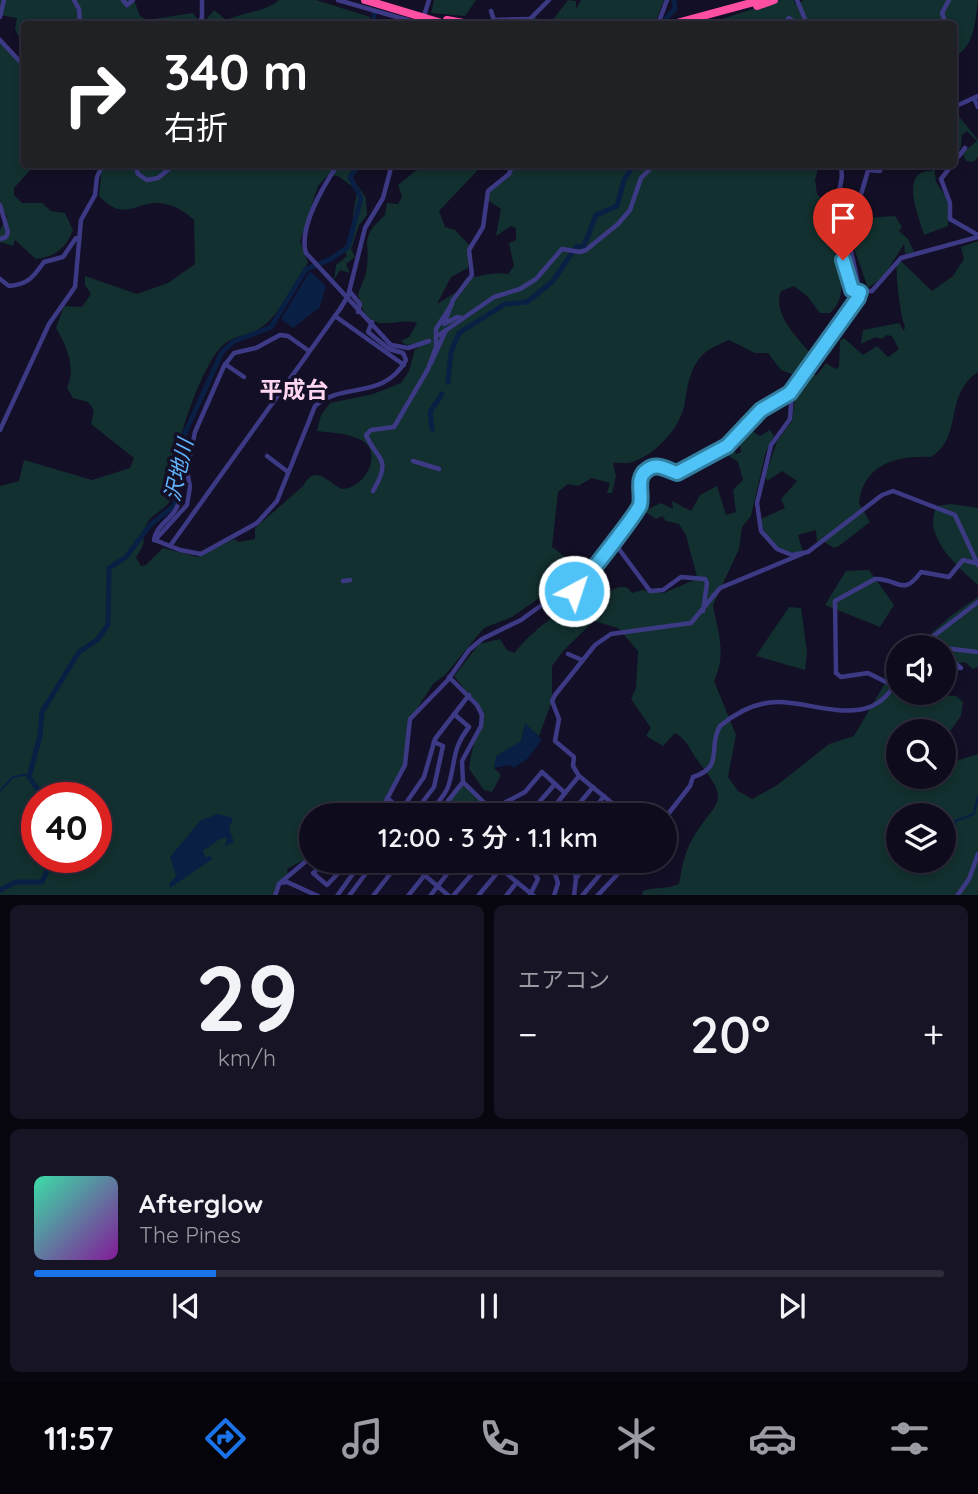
<!DOCTYPE html>
<html lang="ja">
<meta charset="utf-8">
<style>
:root{--surface:#0e0b1c;--page:#171425;--text:#f1f3f6;--muted:#9b9ba3;--line:#2e2b3b;--accent:#1a73e8}
body{margin:0;font-family:Quicksand,"Noto Sans JP",sans-serif;background:var(--page);color:var(--text);height:100vh;display:flex;flex-direction:column;font-size:26px;white-space:nowrap}
*{box-sizing:border-box;margin:0}
p{font-size:23px;color:var(--muted)}
.icon{flex:none;width:38px;height:38px;fill:none;stroke:currentColor;stroke-width:2;stroke-linecap:round;stroke-linejoin:round}
.map{position:relative;height:895px;overflow:hidden}
.drawer{display:flex;flex-direction:column;gap:10px;padding:10px;background:#08060f;flex:1}
.drawer>*{flex:none}
.hud{position:absolute;left:21px;top:21px;width:936px;height:147px;border-radius:7px;box-shadow:0 4px 10px #0003,0 0 0 2px var(--line);background:#202124;color:#fff;overflow:hidden}
.tools{position:absolute;left:886px;top:635px;display:grid;gap:14px}
.tools a{display:grid;place-items:center;width:70px;height:70px;border-radius:50%;background:var(--surface);box-shadow:0 4px 10px #0003,0 0 0 2px var(--line);font-size:35px}
.speed{position:absolute;left:21px;top:782px;display:flex;gap:14px;font-size:35px;font-weight:700;text-align:center}
.speed>*{display:grid;place-content:center;width:91px;height:91px;border-radius:50%;background:var(--surface);box-shadow:0 4px 10px #0003,0 0 0 2px var(--line);line-height:1}
.speed .limit{border:10px solid #d22;background:#fff;color:#111}
.pin{position:absolute;display:grid;place-items:center;width:60px;height:60px;color:#fff;margin:-72px -30px;border-radius:50% 50% 50% 0;rotate:-45deg;box-shadow:0 0 7px #0007}
.pin .icon{rotate:45deg}
.me{position:absolute;width:77px;margin:-38px;rotate:40deg;stroke-linejoin:round;filter:drop-shadow(0 0 5px #0008)}
.turn{display:flex;align-items:center;gap:24px;height:147px;padding:0 28px;font-size:32px}
.turn .icon{width:91px;height:91px;stroke-width:2.5}
.turn b{display:block;font-size:49px;line-height:60px}
.big{font-size:52px;font-weight:600;line-height:1.1}
.drawer .widget{flex:1;display:flex;flex-direction:column;justify-content:center;gap:10px;min-width:0;padding:0 24px;border-radius:10px;background:var(--page)}
.drawer .dial{align-items:center;gap:0}
.dial b{font-size:91px;line-height:1}
.song{display:flex;align-items:center;gap:21px}
.cover{width:84px;height:84px;border-radius:10px;background:linear-gradient(135deg,hsl(160 70% 55%),hsl(290 70% 35%))}
.played{height:7px;border-radius:4px;background:linear-gradient(90deg,var(--accent) 20%,var(--line) 20%)}
.keys{display:flex;justify-content:space-around;direction:ltr}
.heat{display:flex;justify-content:space-between;align-items:center;font-size:38px;direction:ltr}
.drawer .tiles{flex:1;display:grid;gap:10px;grid-template-columns:1fr 1fr}
.widget:last-child{grid-column:span 2}
.trip{position:absolute;left:299px;top:803px;width:378px;height:70px;border-radius:35px;background:var(--surface);box-shadow:0 4px 10px #0003,0 0 0 2px var(--line);font-weight:600;line-height:70px;text-align:center}
.dock{display:flex;height:112px;justify-content:space-around;align-items:center;background:#06040b;color:var(--muted)}
.dock .icon{width:49px;height:49px}
.dock .on{color:var(--accent)}
.dock b{font-size:32px;color:var(--text)}
.map>svg:first-child{display:block}
</style>
<div class="map">
<svg width="978" height="896" viewBox="0 0 978 896">
<rect width="100%" height="100%" fill="#130f26"/>
<g fill="#12302f" fill-rule="evenodd">
<path d="M0,0h134l6,16 7,4 46,-7 5,7 6,2 10,-12 12,10c17,-8 40,-8 53,-20h37l54,17 1,7h-347v15l-5,-2 -4,-8 2,-11 -17,-3z"/>
<path d="M434,0h42l-11,16 -34,-3z"/>
<path d="M568,0l8,1v8l5,-9h83l-9,23 -127,1 5,-9 7,6h12z"/>
<path d="M781,0h13l1,4 9,-4h174c-3,21 -3,47 -24,57v-33h-248z"/>
<path d="M0,42l24,26v96l9,1v2l-19,21v7l8,8h20l9,8 14,2 8,17c-7,18 -18,27 -37,29l-21,-19 -2,6 -13,-4v-12l7,-13 -7,-14z"/>
<path d="M954,110l24,30v17l-5,5 -7,-1 -4,-8 15,-12 -10,-10 -5,4 -1,12 -7,11z"/>
<path d="M102,165h255l-8,9 4,13 -15,-11 -10,-1 -10,11 -18,55 8,22c-13,17 -27,48 -42,61 -21,17 -35,6 -52,32 -18,28 -36,82 -41,115 -2,8 1,18 -1,26 -5,14 -23,16 -27,31 -4,15 3,12 -9,29l5,9 5,-1 17,-17 35,9 36,-18 5,3 16,-3v-11l48,-42c13,-23 24,-4 39,3 26,-2 42,-40 17,-50 -14,-6 -26,-6 -42,-8l4,-16 9,-12 43,-9 28,-11 8,-12 6,-22 4,-1 -1,-4 -12,1 -5,-4 8,-4 8,-14c-16,-6 -36,8 -50,-7 -5,-5 -6,-14 -9,-21 2,-7 6,-15 8,-22 6,-30 -9,-33 19,-58l2,-12 11,1 4,-7 -4,-12 25,-20h56l-3,7 -37,39 6,16 10,3 15,16 -2,22 -17,9 -14,27 21,-13 8,-13c16,-1 26,-7 42,-4l6,-8 -5,-23 7,-3v-12l-5,-2 -15,10 5,-27 -16,-11c3,-16 18,-17 26,-29l-3,-4h311l-4,15 2,14 14,13c1,9 0,18 1,27 1,27 22,56 -2,79h-10l-13,-17 -13,-10 -13,5c-9,23 16,46 29,62l-16,22 -13,-5 -13,-17h-13l-26,-13c-11,5 -23,9 -31,20 -10,15 -11,30 -14,47 -6,24 -31,50 -55,56 -5,1 -11,-1 -16,0l3,13 -4,17h-5l3,-10 -18,-5 -14,8 -10,-2 -10,8 -6,55 27,20 2,4 -7,12 -22,6 -40,28 -28,11 -39,47 -12,9 -20,31 -11,58 -25,42 -65,1 -1,40 -24,13 1,5 -15,21 -273,1v-410l19,-5 5,-21 68,20 38,-12 4,-10 -43,-34 3,-14 -6,-8 -15,-4 -6,-10c9,-21 0,-41 -11,-60l8,-22 18,1 9,-13 -6,-9v-9l52,18 31,-11 27,-19 -1,-44c-8,-7 -17,-14 -29,-16 -27,-6 -39,21 -66,-8zM37,798h59v60h-59z"/>
<path d="M934,165l2,17 13,20 -1,24 -24,9c-4,-17 -26,-64 7,-64z"/>
<path d="M358,186l8,12 1,17 -8,10 -8,24 4,8 -9,7 4,9 -10,-3 -6,10 2,-15 11,-9 -2,-4 9,-18 -1,-19z"/>
<path d="M895,216l7,11 -3,4 9,8 6,13 -9,2 -1,-10 -20,32 -16,12 -15,-43 5,-28 7,4 3,-3z"/>
<path d="M978,241v131c-35,23 -14,65 -47,85 -33,-2 -68,7 -72,46l11,19 -31,24 -5,2 -13,-8 -4,2 -1,-12 -18,5 5,17c-21,5 -40,-14 -42,-33l24,-11 -4,-9 16,-18 -15,-10 -15,10 -2,-5 12,-35 15,-20 4,-32 12,-14h9l9,-12 9,6 4,-2 1,-26 4,-3 19,17 14,-9 11,11 11,-8 -7,-13 -6,-1 -4,4 -6,-2 -15,7 2,-14 36,-7 5,8 1,-5c-4,-5 -10,-55 -8,-63l4,-2 3,3 28,27 21,-15 11,-17 -3,-12z"/>
<path d="M752,431l8,5 10,-6 4,6 -8,15 -15,65 -9,11 -3,22 -26,56c5,29 14,47 1,76l22,54 -8,42 10,14 14,8 24,-13 53,-42 25,-8 44,-75v32l58,3 7,6 -2,14 -18,25v-9h-45v45h45v-12l35,-11v141h-336l1,-4c13,-5 23,-1 36,-7 3,-17 5,-30 14,-46 23,-40 40,-32 5,-77 -7,-9 -12,-23 -23,-28l-12,13 -17,-10 5,-8 -20,-29 5,-11 2,-37 -20,-23 -24,-7 -30,29 -12,16v35l-13,35 -14,-12 -4,17 -27,27 7,7 -9,17 -8,-2 -15,-21c7,-56 27,-41 -15,-93l25,-32 21,-5 7,11 8,3c4,-9 34,-35 44,-39 8,-3 18,-4 26,-7 13,-5 28,-25 43,-19l4,5 10,-3 22,3 30,-13 3,-3 -11,-42 -7,-11 -13,-3 -4,-5 -6,3 -12,-8 17,-8 12,6 -1,-8 19,10 9,-16 17,-9 9,29 10,-3 -3,-22 10,-10 -5,-18 -9,-6 -6,1 -1,-4 10,-8 4,9 5,-2 -1,-7zM898,816h45v45h-45z"/>
<path d="M951,504l27,4v77c-20,-18 -57,-49 -41,-79z"/>
<path d="M869,570l25,35 -14,22 -55,-22 21,-34z"/>
<path d="M978,597v70l-5,2 -8,-7 -22,4v-18h-28l37,-33z"/>
<path d="M789,607l12,1 6,45 -2,17 -49,-14z"/>
<path d="M463,782l31,31 -2,3h-55z"/>
</g>
<g fill="#0a1f44">
<path d="M310,271l16,15 -6,21 -27,21 -12,-9z"/>
<path d="M525,723l17,17 -15,19 -13,9 -4,-3 -16,3 2,-12 25,-15z"/>
<path d="M218,814l15,4 -4,11 5,13 -9,4 2,-9c-11,1 -15,11 -24,13l2,7 6,-1 1,3 -42,29 -1,-4 7,-8 -6,-19 31,-37z"/>
</g>
<g fill="none" stroke-linecap="round" stroke-linejoin="round">
<g stroke="#0a1f44" stroke-width="2">
<path d="M0,791l13,-14 16,-3"/>
<path d="M956,841l-1,-20 19,-7 4,-18"/>
</g>
<g stroke="#0a1f44" stroke-width="5">
<path d="M374,12v12"/>
<path d="M661,24l14,-15 -1,-9"/>
<path d="M448,382l3,-30 8,-19 46,-29 22,-2 26,-21 23,-34 8,-1 12,-31 21,-9 7,-26 10,-16"/>
<path d="M432,429l-2,-17 12,-18"/>
<path d="M44,798l-15,-21 11,-41 2,-24 37,-60 18,-12 11,-15 1,-57 17,-11 24,-32 24,-19 4,-13 -2,-17 9,-43 37,-81 11,-10 38,-15 35,-58 25,-10 17,-12 13,-49 -11,-21 10,-13"/>
<path d="M0,890l16,-8h26l11,-24"/>
</g>
<g stroke="#3d3a85" stroke-width="4.5">
<path d="M74,0l5,9 1,15"/>
<path d="M123,0l4,5 6,-5"/>
<path d="M338,0l83,24"/>
<path d="M797,0l10,24"/>
<path d="M491,11l3,9 35,-1"/>
<path d="M0,17l4,-17"/>
<path d="M423,19l6,-19"/>
<path d="M197,24l5,-6v-18"/>
<path d="M525,24l24,-24"/>
<path d="M658,24l9,-24"/>
<path d="M784,24l5,-6 8,6"/>
<path d="M946,24l-4,-11 7,-13"/>
<path d="M0,40l24,26"/>
<path d="M974,98l4,9"/>
<path d="M954,107l24,-11"/>
<path d="M965,148l-24,31 9,24v16l28,16"/>
<path d="M135,164l3,10 9,6 11,-2 17,-14"/>
<path d="M338,164c-14,21 -40,64 -32,89l85,92 17,3 21,-7"/>
<path d="M840,164c5,13 -2,26 -3,39 -3,27 4,65 17,88h18l29,-33 77,-21"/>
<path d="M869,170l11,1 4,-7"/>
<path d="M0,205l8,27 -2,5 -6,2"/>
<path d="M0,279l9,7c20,-2 24,-9 35,-24l19,-5 13,-19"/>
<path d="M350,292l10,12 -2,8"/>
<path d="M348,296l17,-68 18,-30 9,-34"/>
<path d="M335,316l69,49"/>
<path d="M462,318l-5,-1 -13,7 9,-24 19,-25 -3,-25 14,-23 5,-36 21,-17 4,-10"/>
<path d="M439,335l55,-38 26,-8 16,-10 26,-30 18,3 6,-2 32,-26 12,-14 11,-32 14,-14"/>
<path d="M431,363l15,-33"/>
<path d="M225,364l19,13"/>
<path d="M792,391l-2,28 -19,26 -14,58 4,28 16,18 15,6 16,-3 74,-57 11,-4 62,24 23,50"/>
<path d="M0,430l49,-106 26,-37 6,-67 14,-25 2,-18 6,-13"/>
<path d="M267,456l21,16"/>
<path d="M413,461l26,8"/>
<path d="M373,491c20,-34 4,-30 -7,-56l5,-5 23,-3 34,-58 8,-22v-18l16,-25"/>
<path d="M154,540c2,-16 20,-21 24,-36"/>
<path d="M155,540l25,10 21,4 56,-31 20,-22 38,-95c29,-25 68,-5 91,-46l-3,-7 -14,-4 -21,-17 4,-10"/>
<path d="M155,540l32,-35 3,-18 -3,-16 8,-39 29,-66 10,-13 22,-5 24,-13 8,1 21,15"/>
<path d="M613,541l37,50 13,-1 18,-13 24,2 2,4 -4,28"/>
<path d="M170,546l170,-237"/>
<path d="M343,581l7,-1"/>
<path d="M918,648l60,-46"/>
<path d="M943,648l35,4"/>
<path d="M943,653l18,15 -18,-1"/>
<path d="M568,654l14,6"/>
<path d="M449,677l28,28 5,10 -1,11 -19,35 1,21 35,34"/>
<path d="M894,686l-26,-13 -27,4 -5,-4 -1,-72 40,-22c23,-1 27,19 46,-7l28,5 14,-17 13,3"/>
<path d="M387,798l15,12"/>
<path d="M506,802l19,14"/>
<path d="M378,816l27,-51 5,-46 37,-38 22,-31 13,-11 39,-19 29,-21 30,-13 24,-35 31,-36 6,-15 2,-27 18,-7 16,7 50,-27 34,-36 29,-17 70,-101 -12,-54 22,-74"/>
<path d="M397,816l27,-39 11,-38 34,-44"/>
<path d="M412,816l22,-29 9,-41 -9,-4"/>
<path d="M427,816c7,-10 19,-20 22,-32 7,-25 3,-35 20,-57l-15,-13"/>
<path d="M436,816l27,-34"/>
<path d="M492,816l14,-14 19,-10 17,-20 23,21 14,-17"/>
<path d="M527,816l28,-32"/>
<path d="M547,816l18,-23"/>
<path d="M569,816l24,-29"/>
<path d="M589,816l15,-20"/>
<path d="M609,816l8,-10"/>
<path d="M628,816l-49,-40 -6,-10 1,-9 -19,-16 4,-22 -7,-18 3,-6 40,-50 16,-11 80,-11 29,-35 82,-34"/>
<path d="M665,818l25,-32 3,-9c32,-10 14,-29 27,-51 17,-14 35,-24 58,-24 40,0 97,31 120,-25"/>
<path d="M328,861l-15,12 14,12 21,-22 -2,-2"/>
<path d="M390,861l-5,6 7,6"/>
<path d="M408,861l41,35"/>
<path d="M491,861l43,35"/>
<path d="M523,861l9,8 6,10 -8,16"/>
<path d="M551,861l7,22 -4,13"/>
<path d="M572,861l4,17 -2,18"/>
<path d="M576,878l14,-17"/>
<path d="M280,883l7,-1 31,14"/>
<path d="M275,896l4,-12 33,-28"/>
<path d="M337,896l25,-35"/>
<path d="M349,896l26,-35"/>
<path d="M373,896l27,-35"/>
<path d="M408,896l28,-35"/>
<path d="M430,896l27,-35"/>
<path d="M453,896l30,-35"/>
<path d="M478,896l29,-35"/>
<path d="M506,896l11,-14"/>
<path d="M582,896l29,-35"/>
<path d="M597,896l33,-35"/>
<path d="M957,896l12,-17 9,-25"/>
</g>
<g stroke="#ff4fa3" stroke-width="8">
<path d="M757,6l17,-6"/>
<path d="M447,20l22,4"/>
<path d="M673,24l89,-24"/>
</g>
<path stroke="#3d3a85" stroke-width="4.5" d="M340,309l8,-13"/>
<path stroke="#ff4fa3" stroke-width="8" d="M365,0l80,24"/>
</g>
<g fill="none" stroke-linecap="round" stroke-linejoin="round">
<defs>
<path id="route" d="M574,591c7,-5 64,-79 66,-86 3,-11 -5,-27 7,-35 10,-8 20,0 30,3l50,-27 34,-36 29,-17 68,-95 2,-6 -8,-2 -9,-30"/>
</defs>
<use href="#route" stroke="#337fa1" stroke-width="18"/>
<use href="#route" stroke="#4fc3f7" stroke-width="12"/>
</g>
<g text-anchor="middle" dominant-baseline="central" stroke-width="7" stroke-linejoin="round" paint-order="stroke">
<g font-size="21" font-style="italic" fill="#62b6ff" stroke="#130f26">
<text transform="translate(178 470) rotate(-77)">沢地川</text>
</g>
<g font-size="23" font-weight="bold" fill="#ffd6f0" stroke="#130f26">
<text x="294" y="389">平成台</text>
</g>
</g>
</svg>
<div class="tools">
<a><svg class="icon" aria-label="sound" viewBox="0 0 24 24"><path d="M4 9h4l5-4v14l-5-4H4zM17 9q2 3 0 6"/></svg></a>
<a><svg class="icon" aria-label="search" viewBox="0 0 24 24"><circle cx="10" cy="10" r="6"/><path d="M15 15l6 6"/></svg></a>
<a><svg class="icon" aria-label="layers" viewBox="0 0 24 24"><path d="M12 4l9 5-9 5-9-5zM3 14l9 5 9-5"/></svg></a>
</div>
<div class="speed"><div class="limit">40</div></div>
<div class="pin" style="left:843px;top:260px;background:#d93025"><svg class="icon" aria-label="arrive" viewBox="0 0 24 24"><path d="M6 21V4h12l-3 4 3 4H6"/></svg></div>
<svg class="me" style="left:574px;top:591px" viewBox="-20 -20 40 40"><circle r="17" fill="#4fc3f7" stroke="#fff" stroke-width="3"/><path d="M0-11L8 9 0 5-8 9z" fill="#fff"/></svg>
<div class="trip">12:00 · 3 分 · 1.1 km</div>
<div class="hud">
<div class="turn"><svg class="icon" aria-label="right" viewBox="0 0 24 24"><path d="M7 20v-9h11M14 6l5 5-5 5"/></svg><div><b>340 m</b>右折</div></div>
</div>
</div>
<section class="drawer">
<div class="tiles">
<div class="widget dial"><b>29</b><p>km/h</p></div>
<div class="widget"><p>エアコン</p>
<div class="heat"><a>−</a><b class="big">20°</b><a>+</a></div>
</div>
<div class="widget">
<div class="song"><i class="cover"></i><div><b>Afterglow</b><p>The Pines</p></div></div>
<div class="played"></div>
<div class="keys"><svg class="icon" aria-label="previous" viewBox="0 0 24 24"><path d="M18 5L8 12l10 7zM5 5v14"/></svg><svg class="icon" aria-label="pause" viewBox="0 0 24 24"><path d="M8 5v14M16 5v14"/></svg><svg class="icon" aria-label="next" viewBox="0 0 24 24"><path d="M6 5l10 7-10 7zM19 5v14"/></svg></div>
</div>
</div>
</section>
<nav class="dock">
<b>11:57</b>
<svg class="icon on" aria-label="directions" viewBox="0 0 24 24"><path d="M12 3l9 9-9 9-9-9zM9 14v-3h6M13 9l2 2-2 2"/></svg>
<svg class="icon" aria-label="music" viewBox="0 0 24 24"><path d="M9 18V5l10-2v13"/><circle cx="6" cy="18" r="3"/><circle cx="16" cy="16" r="3"/></svg>
<svg class="icon" aria-label="phone" viewBox="0 0 24 24"><path d="M5 4h4l2 5-3 2q2 4 5 5l2-3 5 2v4C11 20 4 13 5 4z"/></svg>
<svg class="icon" aria-label="climate" viewBox="0 0 24 24"><path d="M12 3v18M4 7l16 10M4 17L20 7"/></svg>
<svg class="icon" aria-label="car" viewBox="0 0 24 24"><path d="M5 17H2v-5l4-1 3-4h7l3 4 3 1v5h-3M9 17h6M6 11h13"/><circle cx="7" cy="17" r="2"/><circle cx="17" cy="17" r="2"/></svg>
<svg class="icon" aria-label="filters" viewBox="0 0 24 24"><path d="M4 7h16M4 17h16"/><circle cx="9" cy="7" r="2"/><circle cx="15" cy="17" r="2"/></svg>
</nav>
